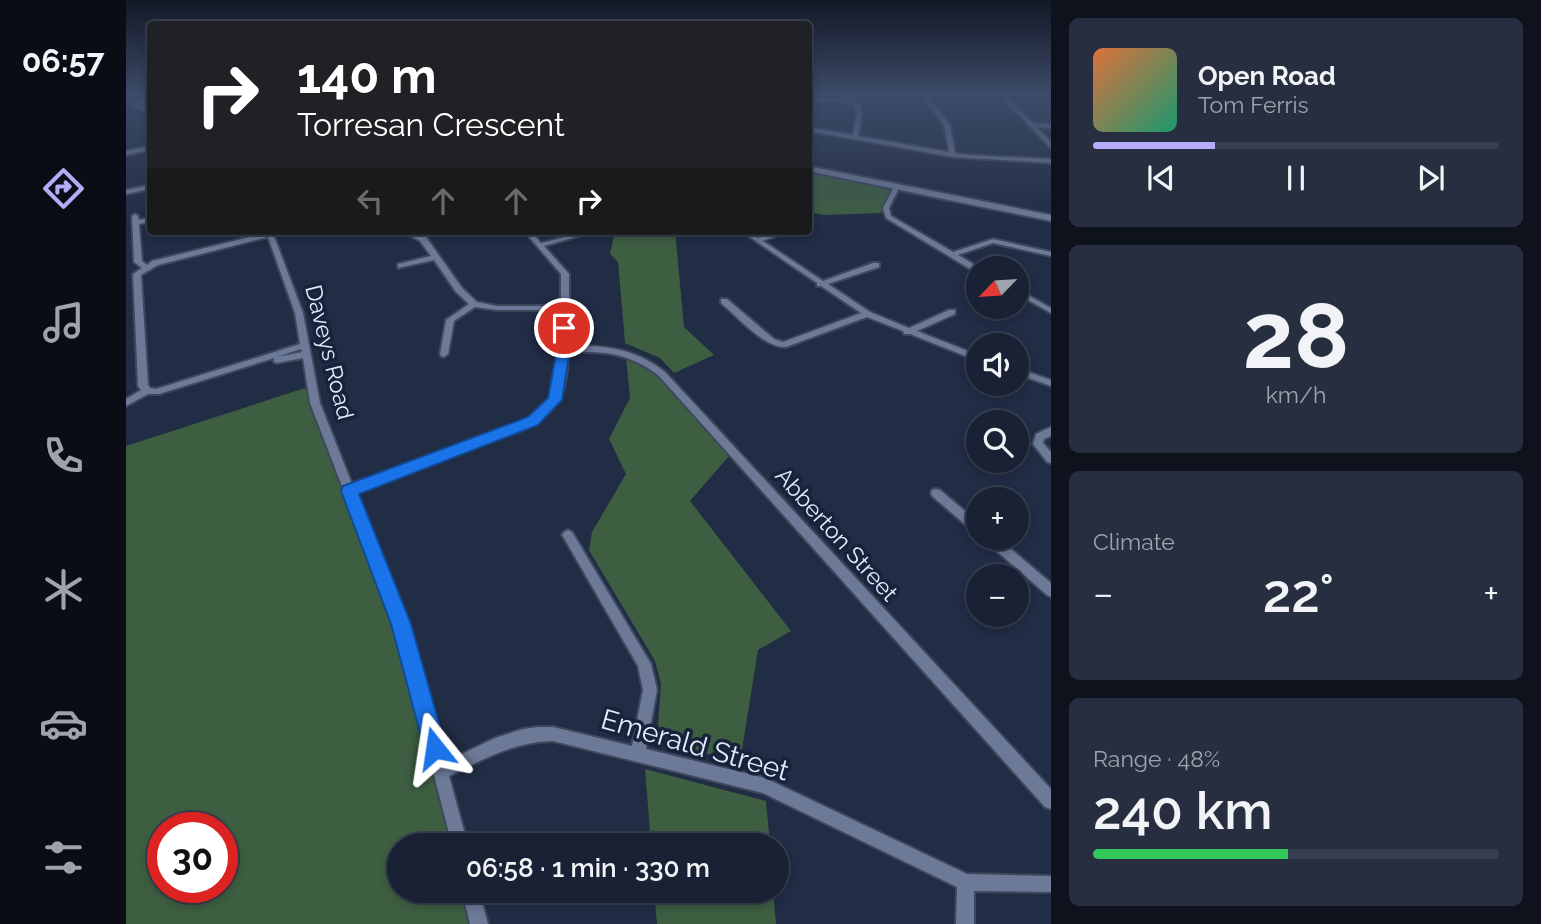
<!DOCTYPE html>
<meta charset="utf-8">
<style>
:root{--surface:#192134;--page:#262e40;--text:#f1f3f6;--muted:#9fa3ac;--line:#373e4f;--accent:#b6abf8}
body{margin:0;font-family:Raleway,sans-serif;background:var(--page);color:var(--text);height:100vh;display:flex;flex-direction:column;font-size:26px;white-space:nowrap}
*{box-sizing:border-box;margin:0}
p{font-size:23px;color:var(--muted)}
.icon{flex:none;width:38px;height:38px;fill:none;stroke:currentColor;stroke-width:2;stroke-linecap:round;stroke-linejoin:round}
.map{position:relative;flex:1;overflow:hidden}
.panel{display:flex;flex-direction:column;gap:18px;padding:18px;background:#0e121d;width:490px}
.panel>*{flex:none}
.banner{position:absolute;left:21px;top:21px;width:665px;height:214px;border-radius:7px;box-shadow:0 4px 10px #0003,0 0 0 2px var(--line);background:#202124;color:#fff;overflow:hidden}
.needle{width:46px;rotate:245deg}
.controls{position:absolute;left:840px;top:256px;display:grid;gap:14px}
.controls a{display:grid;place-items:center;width:63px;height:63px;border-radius:50%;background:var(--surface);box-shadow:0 4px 10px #0003,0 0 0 2px var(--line);font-size:35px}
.speed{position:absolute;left:21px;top:812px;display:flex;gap:14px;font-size:35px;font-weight:700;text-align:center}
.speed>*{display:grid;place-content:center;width:91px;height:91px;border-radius:50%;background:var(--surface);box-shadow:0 4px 10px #0003,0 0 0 2px var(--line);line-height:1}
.speed .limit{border:10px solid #d22;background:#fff;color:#111}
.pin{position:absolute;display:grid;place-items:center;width:60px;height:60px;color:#fff;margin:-30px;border:4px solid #fff;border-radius:50%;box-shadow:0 2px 7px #0007}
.me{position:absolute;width:77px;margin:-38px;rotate:345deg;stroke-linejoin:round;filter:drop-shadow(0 0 5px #0008)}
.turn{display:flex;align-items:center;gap:24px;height:147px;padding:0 35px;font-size:32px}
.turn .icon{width:91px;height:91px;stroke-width:2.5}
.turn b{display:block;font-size:49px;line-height:60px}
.lanes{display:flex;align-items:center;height:66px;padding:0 35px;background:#0003;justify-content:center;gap:35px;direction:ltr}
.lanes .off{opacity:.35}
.big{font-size:52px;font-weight:600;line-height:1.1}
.panel .tile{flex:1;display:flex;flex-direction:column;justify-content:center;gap:10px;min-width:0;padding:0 24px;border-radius:10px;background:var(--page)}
.panel .dial{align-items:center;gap:0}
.dial b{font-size:91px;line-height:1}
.song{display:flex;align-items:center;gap:21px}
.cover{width:84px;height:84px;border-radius:10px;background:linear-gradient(135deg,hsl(20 70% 55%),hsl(160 70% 35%))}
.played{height:7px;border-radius:4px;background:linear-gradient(90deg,var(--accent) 30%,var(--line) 30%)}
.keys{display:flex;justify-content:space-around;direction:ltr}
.heat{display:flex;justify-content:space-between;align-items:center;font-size:38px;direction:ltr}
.charge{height:10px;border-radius:5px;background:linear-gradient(90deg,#34c759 48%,var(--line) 0)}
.trip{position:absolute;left:261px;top:833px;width:402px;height:70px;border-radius:35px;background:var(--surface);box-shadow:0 4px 10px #0003,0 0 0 2px var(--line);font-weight:600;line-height:70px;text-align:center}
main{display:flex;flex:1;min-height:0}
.dock{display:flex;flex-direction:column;width:126px;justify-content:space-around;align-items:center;background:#0a0d15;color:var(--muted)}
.dock .icon{width:49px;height:49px}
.dock .current{color:var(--accent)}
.dock b{font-size:32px;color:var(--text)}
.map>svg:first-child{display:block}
</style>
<main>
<nav class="dock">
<b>06:57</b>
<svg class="icon current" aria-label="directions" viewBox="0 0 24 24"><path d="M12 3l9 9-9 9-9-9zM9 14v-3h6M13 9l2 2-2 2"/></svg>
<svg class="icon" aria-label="music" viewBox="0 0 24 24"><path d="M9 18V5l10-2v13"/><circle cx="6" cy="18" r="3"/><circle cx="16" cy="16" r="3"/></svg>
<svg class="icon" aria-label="phone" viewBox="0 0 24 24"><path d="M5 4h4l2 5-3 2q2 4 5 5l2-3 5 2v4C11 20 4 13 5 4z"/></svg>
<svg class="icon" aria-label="climate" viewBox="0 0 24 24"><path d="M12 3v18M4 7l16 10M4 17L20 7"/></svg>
<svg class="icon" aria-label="car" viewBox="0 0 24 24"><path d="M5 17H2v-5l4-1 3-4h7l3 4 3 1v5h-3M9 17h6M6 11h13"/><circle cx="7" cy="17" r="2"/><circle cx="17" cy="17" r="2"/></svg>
<svg class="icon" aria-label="filters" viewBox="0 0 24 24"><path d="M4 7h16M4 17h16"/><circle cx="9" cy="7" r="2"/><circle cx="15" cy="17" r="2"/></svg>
</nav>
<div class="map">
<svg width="925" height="924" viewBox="0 0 925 924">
<rect width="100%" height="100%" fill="#212c45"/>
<g fill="#3d5e41" fill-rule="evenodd">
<path d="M682,171l83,17 -10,25 -57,2 -15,-3z"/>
<path d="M489,231h60l9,96 30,28 -40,18 -14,-15 -35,-15 -7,-81 -8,-8z"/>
<path d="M500,357l22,8 11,10 70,81 -39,45 101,130 -33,19 -18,112 -72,-18 -10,-19 3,-41 -6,-23 -66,-111 3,-18 34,-58 -17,-35 21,-41z"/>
<path d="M179,388l93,227 67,230h-66v46h80l10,33h-363v-478zM37,828h59v59h-59z"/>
<path d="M519,769l121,32 4,44h-119z"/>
<path d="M528,891h119l3,33h-119z"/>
</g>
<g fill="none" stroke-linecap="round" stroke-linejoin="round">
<defs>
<g id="minor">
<path d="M21,95h3v2l-10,9 10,4v4l-16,-8z"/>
<path d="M796,95h5l23,30 5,28 14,2 82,4v4l-98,-6 -145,-26v-4l45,8 4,-23 -4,-9 -45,-3v-3l44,3 -1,-2 2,-1c13,13 8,22 5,39l91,16 -5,-27z"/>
<path d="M905,123l20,1v4l-22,-2z"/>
<path d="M24,146v4l-24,5v-4z"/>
<path d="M24,185v4l-24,5v-4z"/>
<path d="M769,185l5,1 -11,22 2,8 62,36 40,-13 58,13v4l-58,-13 -35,12 22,13 -2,4h-3l-89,-54 -3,-10z"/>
<path d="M9,214l3,2 1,4 11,-2v4l-11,2 3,37 5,4 5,-4 114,-28v-2h6l31,82 17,90 32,81 164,-59c11,-6 24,-12 32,-22 15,-21 13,-67 13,-93h-64l-22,-3 -21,14 -6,33 -4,3 -3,-1 -1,-2 6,-34 23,-16 -13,-12 -22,-32 -36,8v-4l33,-8 -11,-15 -19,-10h9l16,6 36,51 15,14 20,4h64v-32l-37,-43h7l10,12 45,-11v2l-42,12 25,28v72c36,-1 67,3 96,26l386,417v20l-6,-2 -386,-431c-29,-23 -55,-25 -91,-24 -1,38 -6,56 -40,76l-173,64 52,132 38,138 50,-24 28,-9 15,-2h15l79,19 11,-56 -5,-24 -74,-128 -2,-3 2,-3 4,-2 4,2 79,132 6,26 -11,59 119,29 202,96 84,2v16l-77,-1v33h-18l1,-37 -194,-94 -210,-52c-39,1 -70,18 -104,35l19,69h-16l-57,-221 -85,-221 -7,-45 -26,5 -3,-1v-4l-115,36h-11l-22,12v-7l15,-9 -3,-4 -5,-112 9,-6 -8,-6 -2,-46zM142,237l27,76 5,31 -144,45 -6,-1 -2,-3 -7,-110 17,-10zM175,349l1,3 -25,5z"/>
<path d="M615,231h8l9,7 21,-7h10l-26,10 60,40 50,-18h6v4l-51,17 42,28 39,16 40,-18h6v4l-38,17 61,24v6l-68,-27h-6l-1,-3 -36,-14 -81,30c-22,1 -48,-30 -65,-44v-4h6l47,40 9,3 78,-29 -40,-27h-4v-3z"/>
<path d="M891,289l34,19v5l-34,-19z"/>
<path d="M891,368l34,12v6l-34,-12z"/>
<path d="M925,427v9l-7,3 -1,4 8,9v11l-4,-1 -14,-18 3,-10z"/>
<path d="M810,489l4,1 38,32v12l-4,-2 -42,-36 -1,-3 1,-3z"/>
<path d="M856,537h15l54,46v14l-4,-2 -63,-55z"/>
<path d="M336,891h17l9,33h-18z"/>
</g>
<g id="tertiary">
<path d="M873,95h7l45,47v6z"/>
<path d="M682,166l243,49v6l-243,-50z"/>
</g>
</defs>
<use href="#minor" stroke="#3e485d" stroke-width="4"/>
<use href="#tertiary" stroke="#3e485d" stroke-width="4"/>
<use href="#minor" fill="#6c7a98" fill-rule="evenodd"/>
<use href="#tertiary" fill="#6c7a98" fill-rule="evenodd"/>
</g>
<linearGradient id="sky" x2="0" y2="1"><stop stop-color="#121826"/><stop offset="0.42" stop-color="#3d4b68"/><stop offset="1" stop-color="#3d4b68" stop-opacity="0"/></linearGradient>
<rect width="925" height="225" fill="url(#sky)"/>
<path fill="#1a73e8" stroke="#114b97" stroke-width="2" d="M438,324l6,4v21l-8,51 -24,25 -179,69 52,130 35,124 -3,8 -8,3 -8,-3 -3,-8 -33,-124 -50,-133 2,-5 185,-69 20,-19 9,-49v-21z"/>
<g text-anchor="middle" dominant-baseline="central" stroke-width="7" stroke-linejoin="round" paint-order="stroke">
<g font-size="23" fill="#e3ebfc" stroke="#17223b">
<text transform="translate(204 352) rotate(76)">Daveys Road</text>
<text transform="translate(711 534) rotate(48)">Abberton Street</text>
</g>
<g font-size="28" fill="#e3ebfc" stroke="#17223b">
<text transform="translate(569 745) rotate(16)">Emerald Street</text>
</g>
</g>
</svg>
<div class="controls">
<a><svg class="needle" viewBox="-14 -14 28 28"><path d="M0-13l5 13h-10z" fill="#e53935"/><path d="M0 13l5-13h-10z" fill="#9fa3ac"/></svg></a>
<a><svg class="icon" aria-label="sound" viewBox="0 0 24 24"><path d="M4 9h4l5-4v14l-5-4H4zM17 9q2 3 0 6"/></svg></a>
<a><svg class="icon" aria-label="search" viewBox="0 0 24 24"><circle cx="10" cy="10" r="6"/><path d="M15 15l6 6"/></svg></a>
<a>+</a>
<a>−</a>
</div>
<div class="speed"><div class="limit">30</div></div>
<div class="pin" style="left:438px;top:328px;background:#d93025"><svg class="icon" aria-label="arrive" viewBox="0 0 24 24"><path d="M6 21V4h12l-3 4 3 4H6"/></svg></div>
<svg class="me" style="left:309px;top:748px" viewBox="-20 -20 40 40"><path d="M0-17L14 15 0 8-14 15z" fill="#1a73e8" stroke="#fff" stroke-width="4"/></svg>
<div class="trip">06:58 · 1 min · 330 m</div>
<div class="banner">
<div class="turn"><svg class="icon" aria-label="right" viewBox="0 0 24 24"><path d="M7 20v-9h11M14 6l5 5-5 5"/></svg><div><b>140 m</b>Torresan Crescent</div></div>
<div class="lanes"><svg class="icon off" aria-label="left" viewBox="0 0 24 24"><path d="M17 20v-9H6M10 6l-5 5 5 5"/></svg><svg class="icon off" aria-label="ahead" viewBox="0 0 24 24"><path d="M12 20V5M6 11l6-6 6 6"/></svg><svg class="icon off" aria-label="ahead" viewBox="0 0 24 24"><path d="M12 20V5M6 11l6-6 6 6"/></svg><svg class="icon" aria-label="right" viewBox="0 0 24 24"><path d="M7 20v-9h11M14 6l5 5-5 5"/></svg></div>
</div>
</div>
<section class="panel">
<div class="tile">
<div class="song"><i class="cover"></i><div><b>Open Road</b><p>Tom Ferris</p></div></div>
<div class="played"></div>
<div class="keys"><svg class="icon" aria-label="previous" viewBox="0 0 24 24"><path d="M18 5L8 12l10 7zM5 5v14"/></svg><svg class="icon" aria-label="pause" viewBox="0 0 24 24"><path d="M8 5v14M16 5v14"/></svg><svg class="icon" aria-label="next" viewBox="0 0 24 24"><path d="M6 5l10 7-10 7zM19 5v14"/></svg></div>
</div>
<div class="tile dial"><b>28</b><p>km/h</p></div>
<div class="tile"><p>Climate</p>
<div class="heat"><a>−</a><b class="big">22°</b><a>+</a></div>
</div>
<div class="tile"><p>Range · 48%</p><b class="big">240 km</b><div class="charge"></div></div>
</section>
</main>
